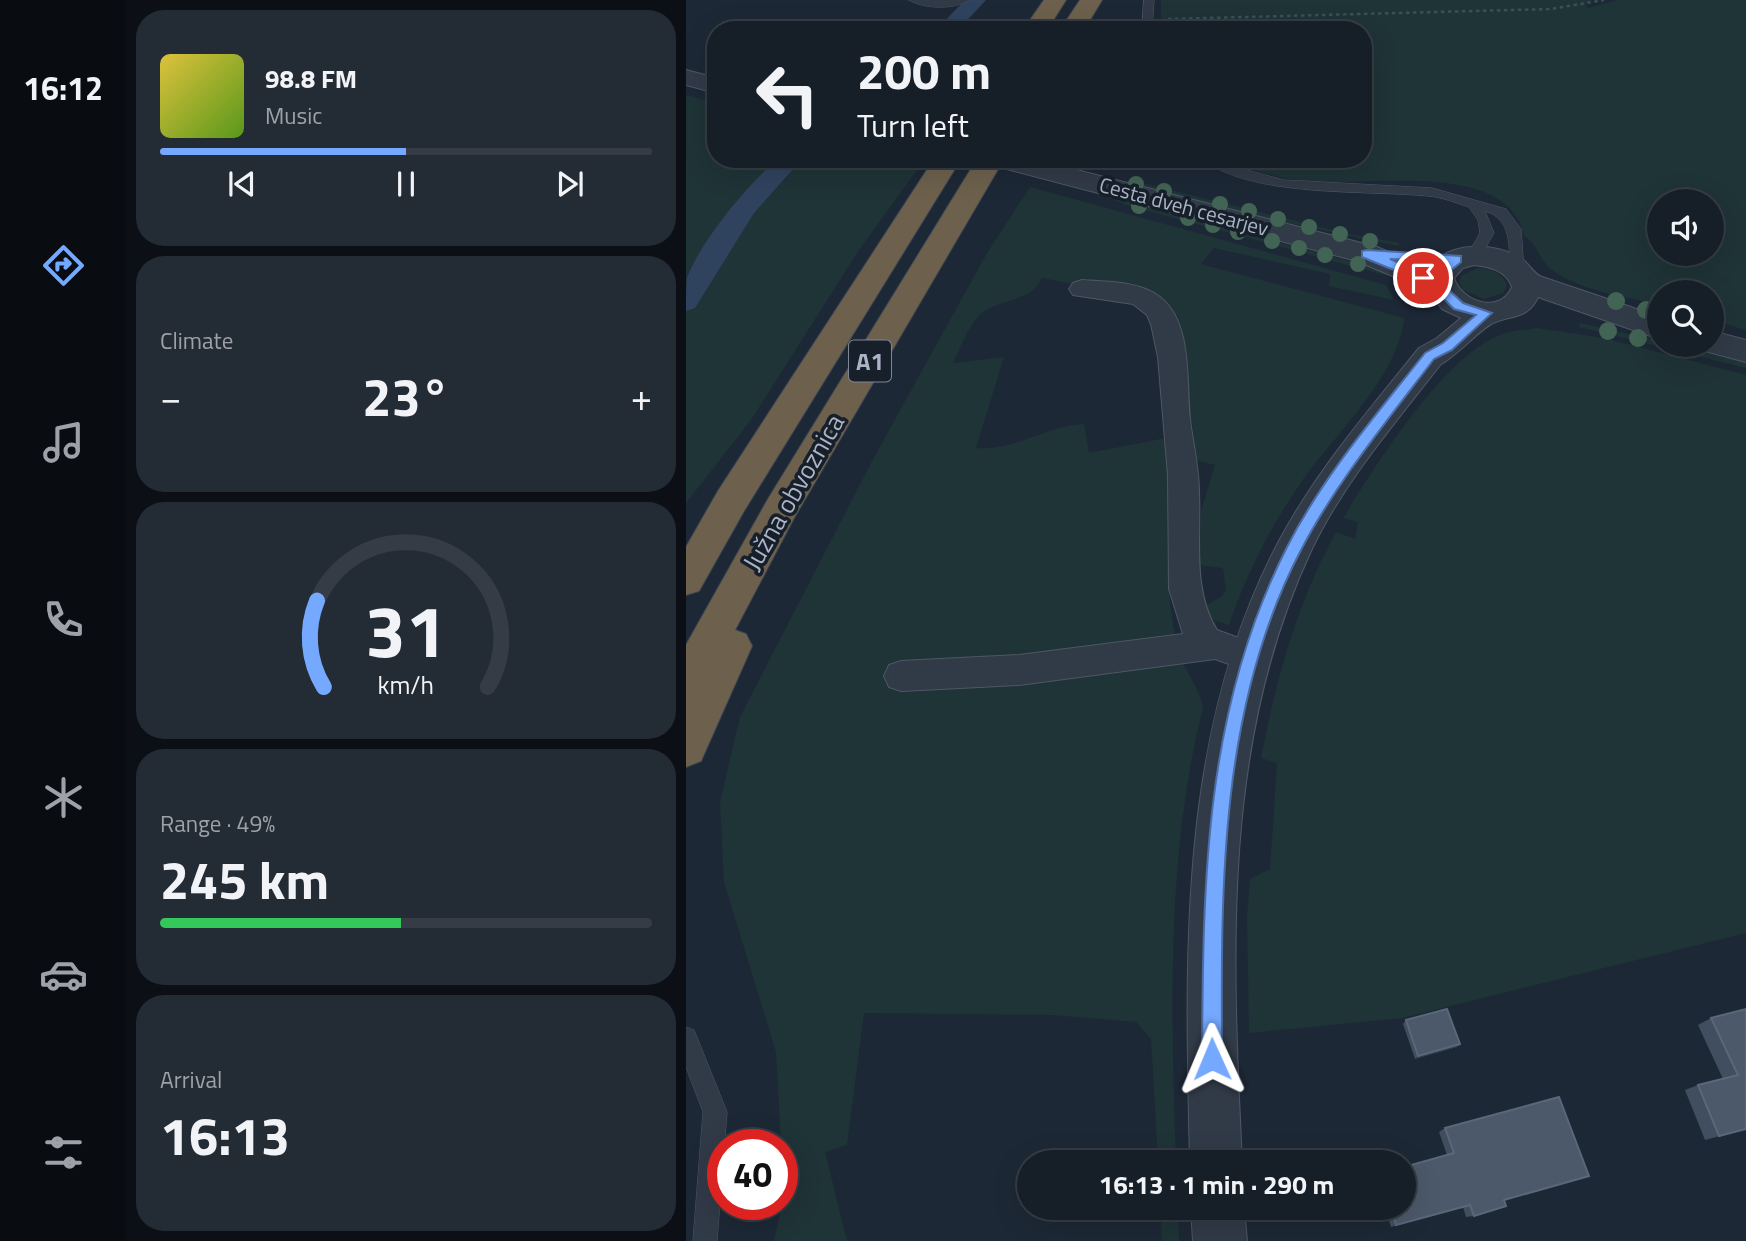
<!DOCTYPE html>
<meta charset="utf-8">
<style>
:root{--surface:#161e28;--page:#232b34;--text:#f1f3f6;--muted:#9ea2a8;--line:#353c45;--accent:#75a9ff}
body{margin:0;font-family:"Titillium Web",sans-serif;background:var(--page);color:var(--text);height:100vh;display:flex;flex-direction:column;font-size:26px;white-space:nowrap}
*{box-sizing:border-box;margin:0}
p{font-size:23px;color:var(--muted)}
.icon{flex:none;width:38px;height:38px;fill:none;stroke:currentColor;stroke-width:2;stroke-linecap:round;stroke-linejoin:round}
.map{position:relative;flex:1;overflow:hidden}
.drawer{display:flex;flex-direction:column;gap:10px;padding:10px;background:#0c1016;width:560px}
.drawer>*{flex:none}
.top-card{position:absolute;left:21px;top:21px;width:665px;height:147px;border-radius:28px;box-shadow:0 7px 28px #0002,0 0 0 2px var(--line);background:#161e28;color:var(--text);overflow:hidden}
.buttons{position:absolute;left:961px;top:189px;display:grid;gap:14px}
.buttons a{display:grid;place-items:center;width:77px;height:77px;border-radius:50%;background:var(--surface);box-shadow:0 7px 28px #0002,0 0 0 2px var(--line);font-size:35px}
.speed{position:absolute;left:21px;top:1129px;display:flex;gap:14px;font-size:35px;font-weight:700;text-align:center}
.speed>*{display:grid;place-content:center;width:91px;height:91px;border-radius:50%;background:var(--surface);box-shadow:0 7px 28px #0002,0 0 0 2px var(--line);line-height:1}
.speed .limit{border:10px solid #d22;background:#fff;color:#111}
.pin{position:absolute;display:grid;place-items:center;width:60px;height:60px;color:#fff;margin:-30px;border:4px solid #fff;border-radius:50%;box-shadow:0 2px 7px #0007}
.me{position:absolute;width:77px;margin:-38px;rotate:359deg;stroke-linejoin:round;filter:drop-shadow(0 0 5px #0008)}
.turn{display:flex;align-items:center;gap:24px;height:147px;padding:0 35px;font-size:32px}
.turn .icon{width:91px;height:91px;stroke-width:2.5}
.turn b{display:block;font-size:49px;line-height:60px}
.big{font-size:52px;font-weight:700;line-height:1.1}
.drawer .widget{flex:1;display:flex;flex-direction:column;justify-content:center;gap:10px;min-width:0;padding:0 24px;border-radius:28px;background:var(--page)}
.drawer .dial{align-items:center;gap:0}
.dial svg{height:182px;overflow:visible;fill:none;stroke:var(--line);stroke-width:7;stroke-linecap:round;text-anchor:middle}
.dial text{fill:var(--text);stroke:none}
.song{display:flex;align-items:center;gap:21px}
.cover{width:84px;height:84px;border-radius:10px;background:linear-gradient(135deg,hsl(50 70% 55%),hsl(90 70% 35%))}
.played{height:7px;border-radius:4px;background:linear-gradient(90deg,var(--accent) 50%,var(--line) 50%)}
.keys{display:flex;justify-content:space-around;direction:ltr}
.heat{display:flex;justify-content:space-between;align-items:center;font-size:38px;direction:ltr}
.charge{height:10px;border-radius:5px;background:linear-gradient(90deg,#34c759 49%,var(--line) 0)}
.trip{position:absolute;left:331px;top:1150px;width:399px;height:70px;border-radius:35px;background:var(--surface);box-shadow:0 7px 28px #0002,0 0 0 2px var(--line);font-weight:700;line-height:70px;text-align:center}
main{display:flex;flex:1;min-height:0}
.menu{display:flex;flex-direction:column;width:126px;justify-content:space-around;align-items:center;background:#090c10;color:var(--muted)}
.menu .icon{width:49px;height:49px}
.menu .selected{color:var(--accent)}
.menu b{font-size:32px;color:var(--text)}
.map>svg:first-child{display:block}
</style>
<main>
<nav class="menu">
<b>16:12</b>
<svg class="icon selected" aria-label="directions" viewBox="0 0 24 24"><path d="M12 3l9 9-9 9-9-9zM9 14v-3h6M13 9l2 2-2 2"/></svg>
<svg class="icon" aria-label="music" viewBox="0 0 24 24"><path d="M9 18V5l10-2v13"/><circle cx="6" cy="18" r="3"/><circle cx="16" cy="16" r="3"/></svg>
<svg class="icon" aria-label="phone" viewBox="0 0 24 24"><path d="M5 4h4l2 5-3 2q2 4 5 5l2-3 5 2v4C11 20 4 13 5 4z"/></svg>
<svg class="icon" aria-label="climate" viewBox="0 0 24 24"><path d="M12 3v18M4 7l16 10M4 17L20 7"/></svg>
<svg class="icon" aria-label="car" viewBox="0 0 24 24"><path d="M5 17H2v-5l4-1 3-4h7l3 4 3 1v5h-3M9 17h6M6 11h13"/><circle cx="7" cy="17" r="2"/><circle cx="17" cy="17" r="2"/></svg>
<svg class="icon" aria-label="filters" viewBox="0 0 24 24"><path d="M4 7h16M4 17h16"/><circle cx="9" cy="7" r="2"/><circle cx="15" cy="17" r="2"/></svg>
</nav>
<section class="drawer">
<div class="widget">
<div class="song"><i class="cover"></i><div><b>98.8 FM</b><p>Music</p></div></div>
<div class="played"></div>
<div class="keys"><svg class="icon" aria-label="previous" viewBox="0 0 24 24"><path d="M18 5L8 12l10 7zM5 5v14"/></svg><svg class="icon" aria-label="pause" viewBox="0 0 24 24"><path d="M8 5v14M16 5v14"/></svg><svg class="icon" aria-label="next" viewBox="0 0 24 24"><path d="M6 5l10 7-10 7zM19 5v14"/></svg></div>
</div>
<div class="widget"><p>Climate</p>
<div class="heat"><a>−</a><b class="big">23°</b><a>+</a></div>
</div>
<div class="widget dial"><svg viewBox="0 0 100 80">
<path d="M14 69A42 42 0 1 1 86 69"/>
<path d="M14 69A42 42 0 0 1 11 31" stroke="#75a9ff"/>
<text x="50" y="56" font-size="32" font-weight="700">31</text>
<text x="50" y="72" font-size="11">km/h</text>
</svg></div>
<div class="widget"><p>Range · 49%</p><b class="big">245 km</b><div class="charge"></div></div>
<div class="widget"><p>Arrival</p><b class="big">16:13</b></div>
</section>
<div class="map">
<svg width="1060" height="1241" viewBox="0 0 1060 1241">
<rect width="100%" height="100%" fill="#1d2836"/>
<g fill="#1f3437" fill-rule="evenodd">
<path d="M475,0h433l-8,3 2,5 30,-8h128v330l-34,-10v-28h-53v13c-34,-9 -80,-14 -108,-36 -13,-10 -12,-24 -27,-33 -14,-75 -154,-51 -210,-54 -28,-2 -62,-10 -87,-23h136v-129h-202zM973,201h53v53h-53z"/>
<path d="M0,95l30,8v56h205l1,4 -63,87 -108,170 -65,83z"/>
<path d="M422,179l34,4 207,51 51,9 -2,3 -123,-26z"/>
<path d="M344,187l356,98 8,15 -65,-14 1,-12 -116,-26 -13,16 203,54c-5,57 -70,118 -102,163 -31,45 -56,93 -73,144l-16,-5 -8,-14 16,-9 5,-6 -3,-23 -24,-3 2,-54 14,-46 -20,-5 -3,-38 -11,-2 -3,-71 -42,-53 -94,-18c-10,26 -49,20 -65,40 -10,12 -17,31 -24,45l51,-6 -28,91c37,4 69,-22 108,-24l5,29 82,-16c-1,68 -10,144 7,211 5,21 20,37 25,59 -37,148 -32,304 -27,455h-18l-7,-123 -15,-17 -84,-7 -188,-2 -17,132 -22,7 22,89h-73l8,-37 1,-23 -7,-129 -52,-170 -4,-80 20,-85 131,-254 116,-210z"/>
<path d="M414,194l286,77 -2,4 -258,-70z"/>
<path d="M792,268c13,1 24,4 29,17l-4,8 -19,6 -21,-9 -4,-8 2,-6z"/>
<path d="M894,323l79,18v4h16l71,17v6l-167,-41z"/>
<path d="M851,328l67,10 142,37v558l-344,85 -153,15 -2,-117 3,-37 20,-10 7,-106 -16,-5c15,-78 36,-155 75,-226l19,7 3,-17 -15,-4c32,-52 100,-161 157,-183 12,-5 25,-5 37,-7z"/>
<path d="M474,1208h18l1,33h-17z"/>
</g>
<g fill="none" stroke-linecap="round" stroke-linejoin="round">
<g fill="#2f435f" fill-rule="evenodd">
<path d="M279,0h21l-28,30h-22z"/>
<path d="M91,159h25l-48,54 -59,95 -9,3c0,-10 0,-24 1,-33 14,-38 60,-92 90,-119z"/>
</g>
<defs>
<g id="service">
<path d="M223,0h60c-14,10 -46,9 -60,0z"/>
<path d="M458,0h10l-2,30h-10z"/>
<path d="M517,159h17l23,10 41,11 148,8 74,21 15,20 3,41 -7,4 -7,-4c-1,-24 2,-51 -25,-59l9,22 -15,26 -5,1 -7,-4 13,-23 -2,-13 -9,-13c-13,-4 -27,-10 -41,-11 -58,-6 -180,2 -225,-37z"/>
<path d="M0,1027l8,3 33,82 -10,129h-24l10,-129 -17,-45z"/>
</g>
<path id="minor" d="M396,280c24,2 58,1 78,17 33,26 26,85 30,122 3,25 9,49 9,74 2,46 -7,97 18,137l46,17 5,10 -5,10 -12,5 -36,-13 -196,26 -118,6 -12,-4 -5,-11 5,-11 12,-4 118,-6 164,-21 -14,-45 -1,-114 -10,-118 -7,-33 -4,-9 -14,-11 -60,-9 -4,-6 4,-6z"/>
<g id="tertiary">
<path d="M0,70l30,8v15l-30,-8z"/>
<path d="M302,159h46l343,88 52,22c19,-29 67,-27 93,-10 8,5 11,15 20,18 39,13 78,26 117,40v22l-121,-42c-10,22 -26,18 -45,26 -14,7 -34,31 -52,41 -46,59 -98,119 -130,187 -90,192 -79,405 -69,611h-52c-5,-209 -12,-431 89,-621 38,-71 90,-131 140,-193l18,-10 24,-20 -19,-9 -14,-18 -71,-30 -366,-96zM788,265c16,2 32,5 38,22 -12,28 -50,15 -58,-9l9,-10z"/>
<path d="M1026,331l34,9v22l-45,-12 -3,-5h14z"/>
<path d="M505,1208h53l3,33h-54z"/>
</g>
<g id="motorway">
<path d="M358,0h22l-19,30h-24z"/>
<path d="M394,0h22l-18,30h-24z"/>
<path d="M248,159h27l-217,352 -45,80 -13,4v-48l32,-56z"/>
<path d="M291,159h27l-210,359 -59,112 11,4 6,12 -51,115 -15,6v-122l82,-146z"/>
</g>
</defs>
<use href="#service" stroke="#4e5765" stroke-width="1"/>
<use href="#minor" stroke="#4e5765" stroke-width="2"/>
<use href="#tertiary" stroke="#4e5765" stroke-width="2"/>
<use href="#motorway" stroke="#3c4451" stroke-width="2"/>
<path stroke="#3a5052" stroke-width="2.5" stroke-dasharray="3.5 3.5" stroke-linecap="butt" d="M482,19l383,-10 53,-9"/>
<use href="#service" fill="#313a47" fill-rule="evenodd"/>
<use href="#minor" fill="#313a47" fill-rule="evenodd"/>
<use href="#tertiary" fill="#313a47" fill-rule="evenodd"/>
<use href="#motorway" fill="#6d614d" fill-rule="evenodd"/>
</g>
<g fill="#426454">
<circle cx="450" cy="184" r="8"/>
<circle cx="478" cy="191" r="8"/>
<circle cx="534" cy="204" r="8"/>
<circle cx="453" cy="206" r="8"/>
<circle cx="563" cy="211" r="8"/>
<circle cx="502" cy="218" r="8"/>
<circle cx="592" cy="219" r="8"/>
<circle cx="527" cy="225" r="8"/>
<circle cx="623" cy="227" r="8"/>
<circle cx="552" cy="232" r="8"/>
<circle cx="654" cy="234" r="8"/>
<circle cx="586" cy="241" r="8"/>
<circle cx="684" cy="241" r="8"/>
<circle cx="613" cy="248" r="8"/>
<circle cx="639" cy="255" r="8"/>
<circle cx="672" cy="264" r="8"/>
<circle cx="930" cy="301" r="9"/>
<circle cx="960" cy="310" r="9"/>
<circle cx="922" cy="331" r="9"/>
<circle cx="952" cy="338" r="9"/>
</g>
<g fill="#414e5f">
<path d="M1060,1009v120l-41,11 -20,-50 13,-5 25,-6 -25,-54 13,-7z"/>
<path d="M720,1020l51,27 -42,12 -12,-35z"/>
<path d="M759,1128l59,72 -30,16 -8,1 -3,-10 -72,20 -6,-19h19l43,-53 -8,-23z"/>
</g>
<path fill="#2e3a4a" d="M774,1044l-3,3 -42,12 3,-3z"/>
<g fill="#4c596a" stroke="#5b6778" stroke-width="2">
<path d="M761,1009l13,35 -42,12 -12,-36z"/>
<path d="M1060,1009v120l-27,7 -21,-51 40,-10 -27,-57z"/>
<path d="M873,1097l30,79 -85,24 2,6 -32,10 -4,-11 -74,20 -5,-17h13v-41l50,-14 -9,-25z"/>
</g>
<path fill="#75a9ff" stroke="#4c6ea6" stroke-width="2" d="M681,250l94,6v6l-14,12 1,15 15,14 29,10 -40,37 -18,9c-47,62 -97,122 -133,191 -82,156 -80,338 -79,509l-3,7 -7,3 -7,-3 -3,-7c1,-178 2,-349 85,-512 36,-71 89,-132 138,-194l18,-10 33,-28 -22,-6 -19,-19v-18l10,-10 -55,-3 37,16 2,3 -6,4 -61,-25v-6z"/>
<g text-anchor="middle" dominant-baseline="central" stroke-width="7" stroke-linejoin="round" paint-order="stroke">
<g font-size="21" fill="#aab4c4" stroke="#171f2b">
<text transform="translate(498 206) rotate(15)">Cesta dveh cesarjev</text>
</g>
<rect fill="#171f2b" stroke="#7e8796" stroke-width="2" x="163" y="340.5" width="42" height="41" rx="5"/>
<g font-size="24" font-weight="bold" fill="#aab4c4">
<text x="184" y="361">A1</text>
</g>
<g font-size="26" fill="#aab4c4" stroke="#171f2b">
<text transform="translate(107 492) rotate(-60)">Južna obvoznica</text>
</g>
</g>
</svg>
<div class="buttons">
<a><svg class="icon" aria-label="sound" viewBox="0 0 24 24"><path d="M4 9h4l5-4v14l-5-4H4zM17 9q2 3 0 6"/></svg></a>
<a><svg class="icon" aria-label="search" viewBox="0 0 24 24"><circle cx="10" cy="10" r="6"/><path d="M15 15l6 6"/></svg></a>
</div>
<div class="speed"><div class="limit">40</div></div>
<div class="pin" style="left:737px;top:278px;background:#d93025"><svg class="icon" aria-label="arrive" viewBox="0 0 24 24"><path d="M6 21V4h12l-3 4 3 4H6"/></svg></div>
<svg class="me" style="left:526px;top:1059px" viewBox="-20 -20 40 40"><path d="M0-17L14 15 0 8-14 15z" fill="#75a9ff" stroke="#fff" stroke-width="4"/></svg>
<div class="trip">16:13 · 1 min · 290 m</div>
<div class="top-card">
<div class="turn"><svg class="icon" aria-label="left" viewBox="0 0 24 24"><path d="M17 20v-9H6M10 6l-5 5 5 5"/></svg><div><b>200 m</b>Turn left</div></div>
</div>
</div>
</main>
